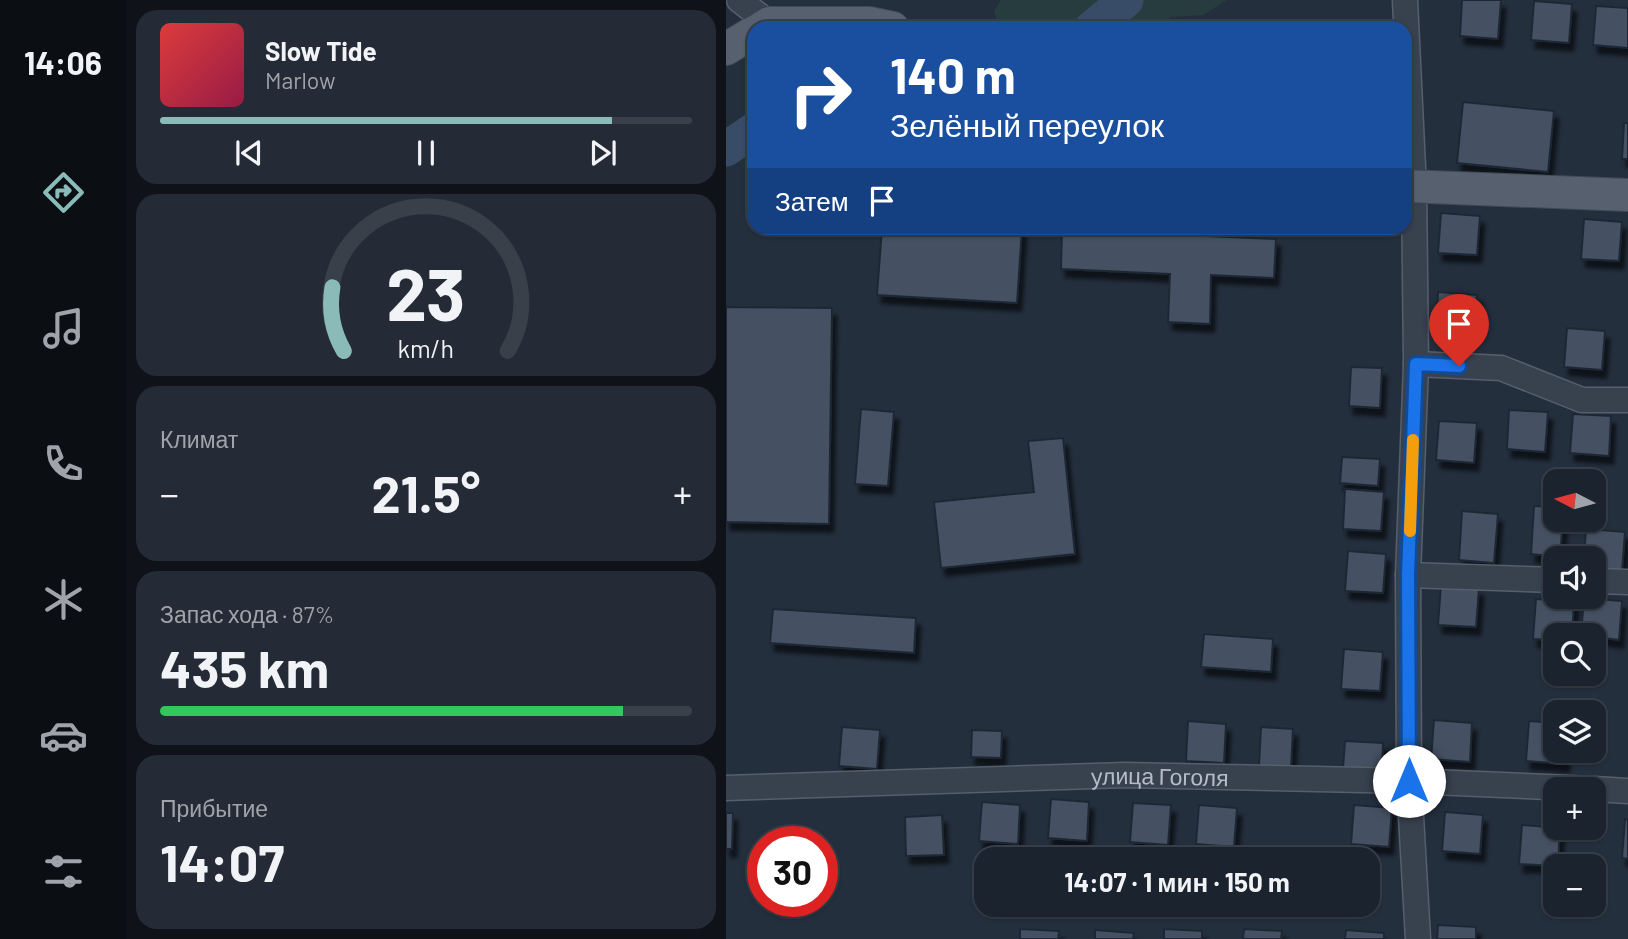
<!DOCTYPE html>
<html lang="ru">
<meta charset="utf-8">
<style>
:root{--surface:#1b232e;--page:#242b36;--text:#f1f3f6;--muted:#a0a4aa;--line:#39404a;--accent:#8bbbb9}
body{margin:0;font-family:Barlow,sans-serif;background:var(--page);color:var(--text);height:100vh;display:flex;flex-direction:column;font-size:26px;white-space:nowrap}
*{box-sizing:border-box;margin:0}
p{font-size:23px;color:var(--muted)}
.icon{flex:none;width:38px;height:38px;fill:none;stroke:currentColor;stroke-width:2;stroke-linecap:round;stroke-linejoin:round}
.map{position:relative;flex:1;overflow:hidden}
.details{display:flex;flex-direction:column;gap:10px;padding:10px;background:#0f1319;width:600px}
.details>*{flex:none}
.hud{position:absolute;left:21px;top:21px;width:665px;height:214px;border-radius:21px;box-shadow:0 2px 5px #0004,0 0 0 2px var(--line);background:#1a4fa0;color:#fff;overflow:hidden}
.needle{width:46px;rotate:276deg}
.tools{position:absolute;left:817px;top:469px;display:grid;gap:14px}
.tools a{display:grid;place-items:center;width:63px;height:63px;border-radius:14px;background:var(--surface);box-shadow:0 2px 5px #0004,0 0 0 2px var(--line);font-size:35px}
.speed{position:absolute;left:21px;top:826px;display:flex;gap:14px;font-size:35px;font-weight:700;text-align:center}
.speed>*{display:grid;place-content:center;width:91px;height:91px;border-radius:50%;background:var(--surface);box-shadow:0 2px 5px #0004,0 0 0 2px var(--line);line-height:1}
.speed .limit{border:10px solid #d22;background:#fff;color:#111}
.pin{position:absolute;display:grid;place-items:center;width:60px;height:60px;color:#fff;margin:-72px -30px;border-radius:50% 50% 50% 0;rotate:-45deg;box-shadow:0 0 7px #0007}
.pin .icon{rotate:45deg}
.me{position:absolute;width:77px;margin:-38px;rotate:0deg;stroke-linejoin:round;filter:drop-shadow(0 0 5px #0008)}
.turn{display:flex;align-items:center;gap:24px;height:147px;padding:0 28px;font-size:32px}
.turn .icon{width:91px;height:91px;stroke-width:2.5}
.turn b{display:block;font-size:49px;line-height:60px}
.then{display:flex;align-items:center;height:66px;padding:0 28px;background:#0003;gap:14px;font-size:26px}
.big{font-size:52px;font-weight:700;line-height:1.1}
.details .card{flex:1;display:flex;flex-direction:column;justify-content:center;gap:10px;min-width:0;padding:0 24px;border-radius:21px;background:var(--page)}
.details .dial{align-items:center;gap:0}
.dial svg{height:182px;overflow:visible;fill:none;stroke:var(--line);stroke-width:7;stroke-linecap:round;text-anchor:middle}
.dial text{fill:var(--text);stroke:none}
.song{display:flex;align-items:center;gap:21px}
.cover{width:84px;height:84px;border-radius:10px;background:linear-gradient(135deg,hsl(0 70% 55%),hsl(340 70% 35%))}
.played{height:7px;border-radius:4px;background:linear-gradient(90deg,var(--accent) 85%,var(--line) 85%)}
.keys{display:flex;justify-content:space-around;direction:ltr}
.heat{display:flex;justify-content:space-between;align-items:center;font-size:38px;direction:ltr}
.charge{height:10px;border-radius:5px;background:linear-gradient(90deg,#34c759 87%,var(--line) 0)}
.trip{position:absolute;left:248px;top:847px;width:406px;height:70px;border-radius:21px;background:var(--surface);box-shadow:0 2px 5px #0004,0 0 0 2px var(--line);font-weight:700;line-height:70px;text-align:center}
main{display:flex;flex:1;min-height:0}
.dock{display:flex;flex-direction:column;width:126px;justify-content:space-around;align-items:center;background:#0b0e12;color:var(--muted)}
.dock .icon{width:49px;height:49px}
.dock .on{color:var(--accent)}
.dock b{font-size:32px;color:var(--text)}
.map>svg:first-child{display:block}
</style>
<main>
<nav class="dock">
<b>14:06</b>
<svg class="icon on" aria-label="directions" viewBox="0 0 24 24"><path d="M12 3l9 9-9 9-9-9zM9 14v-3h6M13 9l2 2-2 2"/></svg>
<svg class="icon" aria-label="music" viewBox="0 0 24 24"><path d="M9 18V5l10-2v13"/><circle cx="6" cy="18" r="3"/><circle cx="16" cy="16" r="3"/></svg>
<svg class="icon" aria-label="phone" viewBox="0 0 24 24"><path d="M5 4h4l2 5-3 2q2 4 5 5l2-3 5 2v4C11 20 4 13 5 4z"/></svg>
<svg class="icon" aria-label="climate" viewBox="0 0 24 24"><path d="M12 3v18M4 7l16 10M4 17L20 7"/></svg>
<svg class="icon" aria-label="car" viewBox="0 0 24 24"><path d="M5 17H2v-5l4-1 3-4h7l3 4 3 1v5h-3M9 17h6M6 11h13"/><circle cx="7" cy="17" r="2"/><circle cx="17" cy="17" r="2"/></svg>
<svg class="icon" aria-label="filters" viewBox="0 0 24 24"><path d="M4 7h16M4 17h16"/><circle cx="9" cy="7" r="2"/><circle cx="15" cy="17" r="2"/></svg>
</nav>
<section class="details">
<div class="card">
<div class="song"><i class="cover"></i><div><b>Slow Tide</b><p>Marlow</p></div></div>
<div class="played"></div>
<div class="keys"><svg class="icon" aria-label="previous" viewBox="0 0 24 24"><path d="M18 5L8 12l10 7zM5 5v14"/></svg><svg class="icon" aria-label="pause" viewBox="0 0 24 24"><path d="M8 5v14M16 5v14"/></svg><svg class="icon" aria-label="next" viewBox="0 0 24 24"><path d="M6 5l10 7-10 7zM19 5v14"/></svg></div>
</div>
<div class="card dial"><svg viewBox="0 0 100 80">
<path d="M14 69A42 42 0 1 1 86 69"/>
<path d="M14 69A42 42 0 0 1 9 41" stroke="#8bbbb9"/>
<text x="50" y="56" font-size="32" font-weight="700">23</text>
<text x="50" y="72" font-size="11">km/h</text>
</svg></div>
<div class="card"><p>Климат</p>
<div class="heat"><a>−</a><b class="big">21.5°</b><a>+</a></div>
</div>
<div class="card"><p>Запас хода · 87%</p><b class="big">435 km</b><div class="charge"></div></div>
<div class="card"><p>Прибытие</p><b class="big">14:07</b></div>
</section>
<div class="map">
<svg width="902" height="939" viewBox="0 0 902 939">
<defs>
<filter id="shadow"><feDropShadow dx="4.5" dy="8" stdDeviation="2" flood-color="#0009"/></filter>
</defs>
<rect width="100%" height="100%" fill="#242f3e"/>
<path fill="#263c3f" d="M275,0h226l-24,15 -33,2 -1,11h-170l-5,-17z"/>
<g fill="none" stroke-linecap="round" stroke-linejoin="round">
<g stroke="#394c67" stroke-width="35">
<path d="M366,28l34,-28"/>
<path d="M0,149l28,-19"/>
</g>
</g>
<g fill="#455162" stroke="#1f2835" stroke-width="2" filter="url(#shadow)">
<path d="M736,0h39l-3,39 -38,-3z"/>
<path d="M808,1l38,3 -3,39 -38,-3z"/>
<path d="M870,6l32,2v40l-35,-3z"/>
<path d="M617,21l42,1v6h-42z"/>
<path d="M737,102l91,9 -6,61 -91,-9z"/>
<path d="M898,123h4v36h-6z"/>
<path d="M715,213l39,3 -3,39 -39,-2z"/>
<path d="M858,219l38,3 -3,39 -38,-2z"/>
<path d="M156,228h140l-5,75 -140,-8z"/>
<path d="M336,230l214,9 -2,39 -63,-3 -1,49 -42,-2 2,-48 -109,-5z"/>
<path d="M712,292l39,3 -3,39 -38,-2z"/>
<path d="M0,307l106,1 -3,216 -103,-2z"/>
<path d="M841,328l38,3 -3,39 -38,-3z"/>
<path d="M625,367l31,1 -2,40 -31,-2z"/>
<path d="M135,409l33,3 -6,74 -33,-2z"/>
<path d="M783,410l39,2 -3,40 -38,-3z"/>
<path d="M847,414l38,2 -2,40 -39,-3z"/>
<path d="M713,421l38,2 -3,40 -38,-3z"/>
<path d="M337,438l12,116 -134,14 -7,-66 100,-10 -6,-51z"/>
<path d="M616,457l38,2 -2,27 -38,-3z"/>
<path d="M619,489l39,3 -3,39 -38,-2z"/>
<path d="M808,506l22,1v13h7l-3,37 -29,-3z"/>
<path d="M736,511l36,3 -4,49 -35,-3z"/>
<path d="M860,529l39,3 -3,39 -28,-2v-11h-10z"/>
<path d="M622,551l38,3 -3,39 -38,-2z"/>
<path d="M715,585l38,3 -3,39 -38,-2z"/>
<path d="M858,598l38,3 -3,39 -38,-5z"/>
<path d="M810,599l38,3 -2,33h-16v5l-23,-1z"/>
<path d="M47,609l143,9 -2,35 -144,-10z"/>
<path d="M478,634l69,5 -2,33 -70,-5z"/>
<path d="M618,649l39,3 -3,39 -39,-2z"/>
<path d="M708,720l38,3 -2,39 -39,-3z"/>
<path d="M462,721l38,3 -2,39 -38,-2z"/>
<path d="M803,721l27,2v28h10l-1,13 -39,-3z"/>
<path d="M116,727l38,3 -3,39 -38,-3z"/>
<path d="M535,727l32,2 -2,39 -32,-2z"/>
<path d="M246,730l30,1 -1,27 -30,-1z"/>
<path d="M619,741l38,2 -1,27 -39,-2z"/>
<path d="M325,799l38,3 -2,39 -39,-3z"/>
<path d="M256,802l38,3 -2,39 -39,-3z"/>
<path d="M407,803l38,2 -3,40 -38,-3z"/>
<path d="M473,805l38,3 -3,39 -38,-3z"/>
<path d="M628,805l38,3 -3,39 -38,-3z"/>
<path d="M719,812l38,3 -3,39 -38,-3z"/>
<path d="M0,813h7l-1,36h-6z"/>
<path d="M216,815l2,40 -38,1 -1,-39z"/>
<path d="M899,819l3,1v39l-6,-1z"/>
<path d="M796,825l38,3 -2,38 -39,-2z"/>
<path d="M712,925l38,2v12h-39z"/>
<path d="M294,929l39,2 -1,8h-38z"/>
<path d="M438,929l38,2v8h-38z"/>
<path d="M518,929l38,2 -1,8h-38z"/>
<path d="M369,930l39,3 -1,6h-38z"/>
<path d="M620,930l38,3v6h-39z"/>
</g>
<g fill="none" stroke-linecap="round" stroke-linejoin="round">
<defs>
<g id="minor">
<path d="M13,0l30,23"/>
<path d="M679,0l9,188 2,176 -8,211 1,206 9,158"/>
<path d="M690,364l85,4 81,32h46"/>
<path d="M682,575l148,5"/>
<path d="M868,581l34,1"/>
<path id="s1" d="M0,788l399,-13 284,6 184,8"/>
<path d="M868,789l34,2"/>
</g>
<g id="major">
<path d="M35,28l8,-5h100l24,5"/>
<path d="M0,49l28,-17"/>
<path d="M679,186l223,9"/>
</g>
</defs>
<use href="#minor" stroke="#565f6c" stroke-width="27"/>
<use href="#major" stroke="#414a57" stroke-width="34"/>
<use href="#minor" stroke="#38414e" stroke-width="24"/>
<use href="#major" stroke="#56606e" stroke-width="32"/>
</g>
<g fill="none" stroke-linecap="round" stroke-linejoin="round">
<defs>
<path id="route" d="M683,781l-1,-206 8,-211 43,2"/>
</defs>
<use href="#route" stroke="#114b97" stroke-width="18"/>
<use href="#route" stroke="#1a73e8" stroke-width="12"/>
<path stroke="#f59e0b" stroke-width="12" d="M684,531l3,-91"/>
</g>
<g text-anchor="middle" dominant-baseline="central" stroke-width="5" stroke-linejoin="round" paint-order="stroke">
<g font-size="23" fill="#b4bcc9" stroke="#1d2633">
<text stroke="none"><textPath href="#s1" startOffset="434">улица Гоголя</textPath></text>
</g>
</g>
</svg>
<div class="tools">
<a><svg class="needle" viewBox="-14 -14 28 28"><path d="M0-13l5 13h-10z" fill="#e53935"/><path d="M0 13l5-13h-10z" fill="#a0a4aa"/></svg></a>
<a><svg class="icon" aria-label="sound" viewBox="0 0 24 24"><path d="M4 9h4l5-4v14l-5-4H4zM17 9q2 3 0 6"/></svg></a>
<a><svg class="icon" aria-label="search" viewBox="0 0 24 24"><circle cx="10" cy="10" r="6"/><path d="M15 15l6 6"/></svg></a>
<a><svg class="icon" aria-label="layers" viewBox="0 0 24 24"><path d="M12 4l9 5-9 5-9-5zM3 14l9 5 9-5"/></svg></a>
<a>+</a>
<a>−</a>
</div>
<div class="speed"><div class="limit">30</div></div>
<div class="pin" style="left:733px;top:366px;background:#d93025"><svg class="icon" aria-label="arrive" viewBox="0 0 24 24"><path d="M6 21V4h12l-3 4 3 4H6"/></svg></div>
<svg class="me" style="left:683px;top:781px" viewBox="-20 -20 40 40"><circle r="19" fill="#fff"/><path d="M0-13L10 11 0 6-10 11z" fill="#1a73e8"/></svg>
<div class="trip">14:07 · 1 мин · 150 m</div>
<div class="hud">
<div class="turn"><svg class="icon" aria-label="right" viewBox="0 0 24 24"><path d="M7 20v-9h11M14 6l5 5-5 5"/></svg><div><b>140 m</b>Зелёный переулок</div></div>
<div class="then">Затем<svg class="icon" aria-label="arrive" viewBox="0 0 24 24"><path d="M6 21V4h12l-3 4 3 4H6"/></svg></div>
</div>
</div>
</main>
